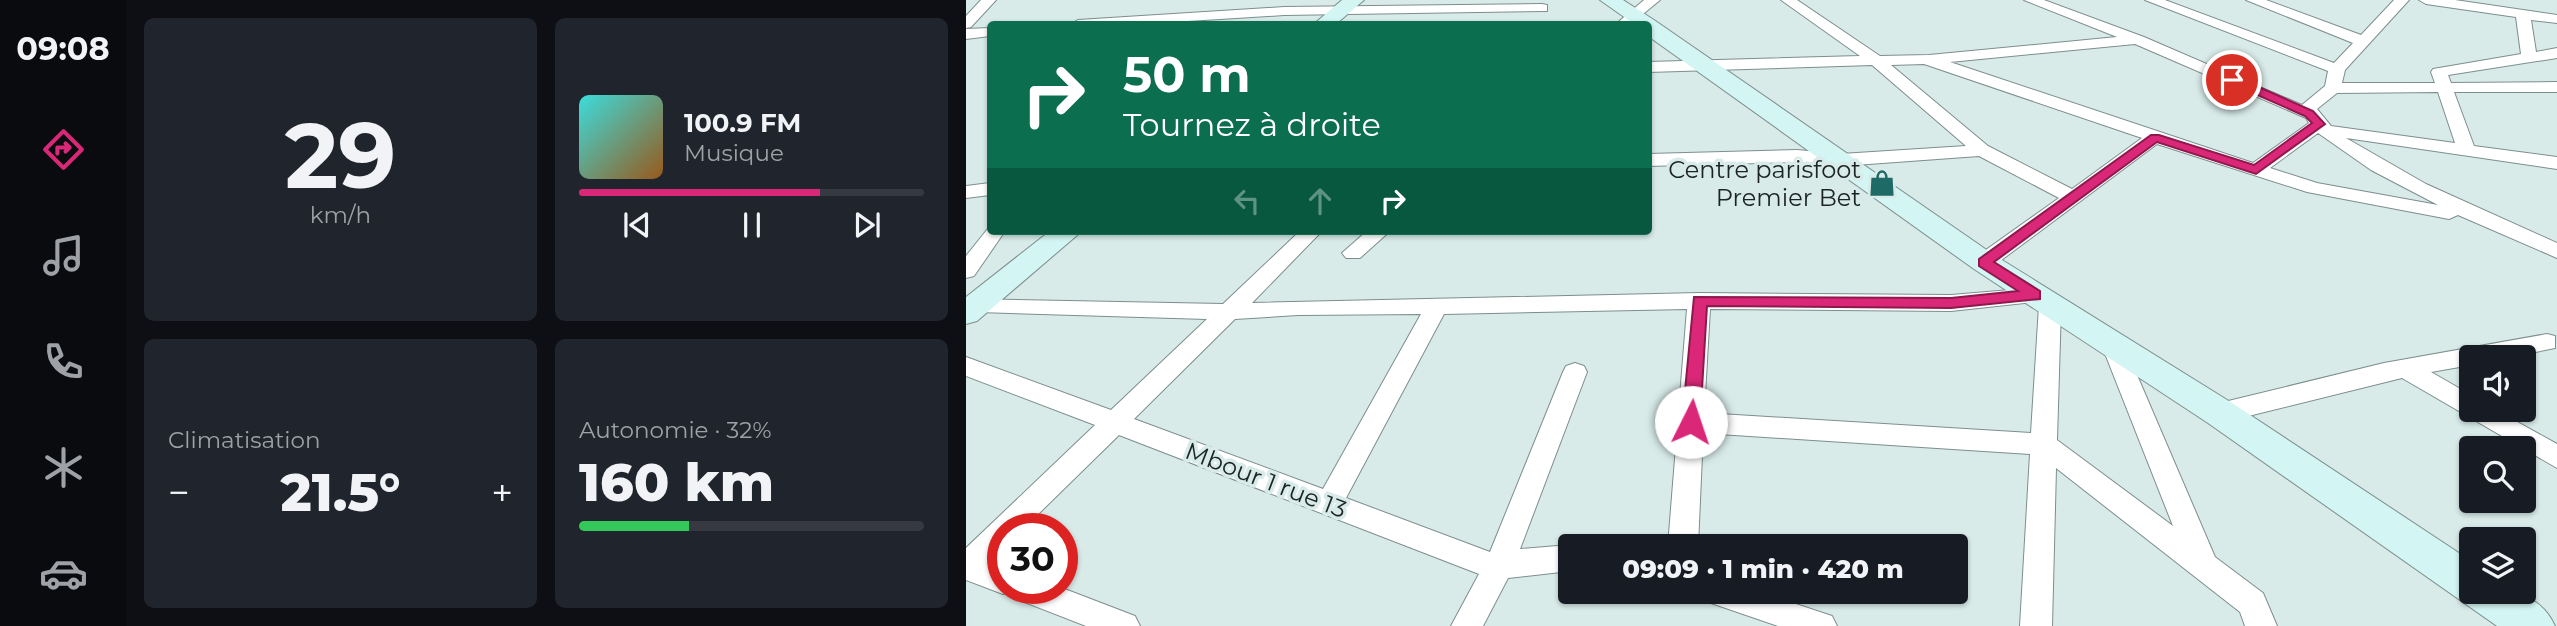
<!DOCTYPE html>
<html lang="fr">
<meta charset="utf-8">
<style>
:root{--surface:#171b24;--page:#20242c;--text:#f1f3f6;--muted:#9ea1a6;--line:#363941;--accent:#db2777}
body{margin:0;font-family:Montserrat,sans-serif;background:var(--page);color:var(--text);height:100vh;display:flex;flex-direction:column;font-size:26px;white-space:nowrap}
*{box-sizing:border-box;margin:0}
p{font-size:23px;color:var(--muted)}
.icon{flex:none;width:38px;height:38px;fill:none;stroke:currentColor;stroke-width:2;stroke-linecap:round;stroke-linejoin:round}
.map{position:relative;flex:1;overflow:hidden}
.sheet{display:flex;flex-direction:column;gap:18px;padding:18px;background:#0d0f14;width:840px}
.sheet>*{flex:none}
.top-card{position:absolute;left:21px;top:21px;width:665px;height:214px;border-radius:7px;box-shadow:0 2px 5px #0004;background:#0b6e4f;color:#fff;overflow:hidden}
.tools{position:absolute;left:1493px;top:345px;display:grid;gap:14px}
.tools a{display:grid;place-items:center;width:77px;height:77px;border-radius:7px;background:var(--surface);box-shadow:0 2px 5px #0004;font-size:35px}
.speed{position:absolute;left:21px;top:513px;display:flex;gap:14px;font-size:35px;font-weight:700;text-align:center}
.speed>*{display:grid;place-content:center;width:91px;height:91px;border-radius:50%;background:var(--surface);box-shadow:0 2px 5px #0004;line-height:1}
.speed .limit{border:10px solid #d22;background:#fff;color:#111}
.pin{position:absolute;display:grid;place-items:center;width:60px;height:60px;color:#fff;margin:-30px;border:4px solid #fff;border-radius:50%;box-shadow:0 2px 7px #0007}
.me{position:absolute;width:77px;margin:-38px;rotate:4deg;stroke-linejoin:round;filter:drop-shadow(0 0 5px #0008)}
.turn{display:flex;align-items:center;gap:24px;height:147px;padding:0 21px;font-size:32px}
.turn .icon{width:91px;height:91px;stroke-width:2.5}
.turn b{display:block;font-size:49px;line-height:60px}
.lanes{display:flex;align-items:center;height:66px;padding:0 21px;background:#0003;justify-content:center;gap:35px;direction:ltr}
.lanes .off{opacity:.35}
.big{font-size:52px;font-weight:800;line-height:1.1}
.sheet .card{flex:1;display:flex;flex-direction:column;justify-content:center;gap:10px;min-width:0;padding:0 24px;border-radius:10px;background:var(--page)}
.sheet .dial{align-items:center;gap:0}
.dial b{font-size:91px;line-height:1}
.song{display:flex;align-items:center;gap:21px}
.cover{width:84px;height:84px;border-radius:10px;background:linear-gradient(135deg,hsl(180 70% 55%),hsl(30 70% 35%))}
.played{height:7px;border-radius:4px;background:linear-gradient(90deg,var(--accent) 70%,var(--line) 70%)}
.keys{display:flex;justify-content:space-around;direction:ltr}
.heat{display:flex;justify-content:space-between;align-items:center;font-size:38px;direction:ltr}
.charge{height:10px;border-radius:5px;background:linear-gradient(90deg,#34c759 32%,var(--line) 0)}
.sheet .tiles{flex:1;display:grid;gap:18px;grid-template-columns:repeat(2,1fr)}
.trip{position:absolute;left:592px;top:534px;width:410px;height:70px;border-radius:7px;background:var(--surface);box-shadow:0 2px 5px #0004;font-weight:800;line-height:70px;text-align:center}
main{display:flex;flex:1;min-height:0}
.tabs{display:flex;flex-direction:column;width:126px;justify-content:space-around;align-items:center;background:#090b0e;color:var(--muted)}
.tabs .icon{width:49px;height:49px}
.tabs .selected{color:var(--accent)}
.tabs b{font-size:32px;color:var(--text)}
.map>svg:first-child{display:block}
</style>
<main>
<nav class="tabs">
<b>09:08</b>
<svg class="icon selected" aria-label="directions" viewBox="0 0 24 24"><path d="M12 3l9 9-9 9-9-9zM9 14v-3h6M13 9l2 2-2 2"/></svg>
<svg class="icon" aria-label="music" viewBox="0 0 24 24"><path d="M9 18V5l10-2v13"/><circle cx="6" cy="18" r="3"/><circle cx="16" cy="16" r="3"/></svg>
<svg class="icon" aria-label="phone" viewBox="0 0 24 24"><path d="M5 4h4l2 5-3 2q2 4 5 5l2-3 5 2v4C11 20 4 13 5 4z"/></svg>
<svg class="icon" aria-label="climate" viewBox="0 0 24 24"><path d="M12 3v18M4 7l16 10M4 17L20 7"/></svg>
<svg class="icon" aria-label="car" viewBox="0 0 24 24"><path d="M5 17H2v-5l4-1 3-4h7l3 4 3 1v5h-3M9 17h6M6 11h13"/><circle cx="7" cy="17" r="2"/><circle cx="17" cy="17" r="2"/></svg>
</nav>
<section class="sheet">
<div class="tiles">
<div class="card dial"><b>29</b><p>km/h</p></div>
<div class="card">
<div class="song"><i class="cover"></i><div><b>100.9 FM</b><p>Musique</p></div></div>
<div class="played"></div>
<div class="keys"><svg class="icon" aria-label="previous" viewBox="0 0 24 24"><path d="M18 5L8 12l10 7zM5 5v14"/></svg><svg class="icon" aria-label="pause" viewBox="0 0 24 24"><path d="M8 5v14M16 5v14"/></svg><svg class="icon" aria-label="next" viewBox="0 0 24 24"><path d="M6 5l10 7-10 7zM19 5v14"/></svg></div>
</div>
<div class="card"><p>Climatisation</p>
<div class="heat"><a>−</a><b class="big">21.5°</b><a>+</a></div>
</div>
<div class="card"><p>Autonomie · 32%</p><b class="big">160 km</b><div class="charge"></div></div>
</div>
</section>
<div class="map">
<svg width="1591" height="626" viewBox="0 0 1591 626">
<rect width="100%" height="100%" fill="#d8ebe9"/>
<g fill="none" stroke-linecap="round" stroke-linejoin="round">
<defs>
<g id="street">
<path d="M15,0h15l-25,27 -5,1v-12z"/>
<path d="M678,0h16l-29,24h-15z"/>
<path d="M815,0h16l83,56 49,-1 188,-18 -93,-37h20l100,37 158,68 23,-19 3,-15 -183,-71h20l169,63 19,-20 -107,-43h20l95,35 33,-35h15l-64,70 -3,13h93l-4,-11 2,-3 88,-15 -5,-37 -90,-13 -7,-4h36l102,15v8l-26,-3 5,32 21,-4v10l-109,17 3,8 106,-1v10h-103l20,54 83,11v12l-211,-31 80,46 131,59v15l-99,-43 -9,4 -142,-27 -150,-48 -165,123 -8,2 -11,-7 3,-5 83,-59 -80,-42 -138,10 -44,-4 -149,4v-12l149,-4 44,4 125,-8 -94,-81 -224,7v-10l212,-6zM1169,44l171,74 3,5 -56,40 -303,-101zM958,64l218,74 -70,51 -84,-43 -97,-81zM1472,92l17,51 -124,-17 -14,-17 20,-16zM1352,133l53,37 67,35 -121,-22 -47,-15z"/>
<path d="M576,4l5,1v6l-263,4 -144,9h-69l7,-4 206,-13z"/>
<path d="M24,28v8l-24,3v-10z"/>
<path d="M24,183v12l-24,3v-12z"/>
<path d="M24,226v5h15l-31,45 -8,2v-22z"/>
<path d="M334,231h22l-70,72 447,-10 252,2 84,-7 8,2 3,5 -3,5 -8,2 -84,9 -241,-2 -6,104 327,20 8,-127 3,-5h16l3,5 -4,134 116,86 -71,-180 4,-6 8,-2 8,2 93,217 48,36 14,33h-32l-5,-14 -184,-144 -4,158h-32l10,-172 -327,-21 -5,113h-30l19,-237 -243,5 -98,184 144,54 73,-180 3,-6 9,-3 9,3 3,6 -67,177 50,-4 3,1h-3v25l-62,7 -25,48h-32l28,-52 -360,-139 -95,93h-21v22l-12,12 12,4v22h59l73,28 5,10h-54l-72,-28 -3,-7 -8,3 -37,-14v-32l129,-123 -129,-49v-19l145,53 96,-91 -229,-7 -8,-3 -3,-5 3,-5 253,5zM455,314l-98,175 -189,-70 101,-100 63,-4z"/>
<path d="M401,231h23l-30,27h-14l-4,-5z"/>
<path d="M1581,334l8,2v12l-44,9h-40v8l-40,7 40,23v15h25l61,34v24l-155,-90 -182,45 -9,-3 -4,-7 4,-7 9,-3 164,-40z"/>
<path d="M738,592h56l72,24 5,10h-59l-70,-24z"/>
</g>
<g id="secondary">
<path d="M376,0h22l-28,24h-22z"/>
<path d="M634,0h23l31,20 340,235 238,148 239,158v31c35,0 67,-3 84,34h-58l-289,-203 -234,-154 -326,-233v-12h-14z"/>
<path d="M84,231h32l-105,90 -11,3v-27z"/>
</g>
</defs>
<use href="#street" stroke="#7d8e8d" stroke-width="2"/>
<use href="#secondary" stroke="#7d8e8d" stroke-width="2"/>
<use href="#street" fill="#fff" fill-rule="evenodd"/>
<use href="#secondary" fill="#d3f5f3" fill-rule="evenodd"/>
</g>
<path fill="#db2777" stroke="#8e194d" stroke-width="2" d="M1262,77h8l77,34 12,13 -69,50 -99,-32 -163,120 46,29v8l-89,9 -244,-2 -7,116 -2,5h-13l-3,-5 12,-125 257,1 67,-7 -39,-25v-7l172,-124h8l95,30 58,-42 -7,-7 -77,-34z"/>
<defs>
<symbol id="shop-bare" viewBox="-9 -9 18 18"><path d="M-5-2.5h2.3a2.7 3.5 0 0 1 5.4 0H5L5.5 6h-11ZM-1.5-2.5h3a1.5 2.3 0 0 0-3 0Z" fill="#1e6a66" stroke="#d8ebe9" stroke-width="2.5" paint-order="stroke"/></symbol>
</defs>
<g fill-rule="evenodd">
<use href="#shop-bare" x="897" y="164" width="38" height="38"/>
</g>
<g text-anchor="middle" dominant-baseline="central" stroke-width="7" stroke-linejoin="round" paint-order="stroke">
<g font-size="24" fill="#1c2323" stroke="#d8ebe9" text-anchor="end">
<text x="895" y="169">Centre parisfoot<tspan x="895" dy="28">Premier Bet</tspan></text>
</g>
<g font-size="24" fill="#1c2323" stroke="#d8ebe9">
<text transform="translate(300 480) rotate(21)">Mbour 1 rue 13</text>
</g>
</g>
</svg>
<div class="tools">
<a><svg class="icon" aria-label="sound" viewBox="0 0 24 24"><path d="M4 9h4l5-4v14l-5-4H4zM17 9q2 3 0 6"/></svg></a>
<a><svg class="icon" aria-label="search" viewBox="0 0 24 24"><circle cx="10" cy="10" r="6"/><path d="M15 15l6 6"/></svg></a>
<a><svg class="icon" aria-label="layers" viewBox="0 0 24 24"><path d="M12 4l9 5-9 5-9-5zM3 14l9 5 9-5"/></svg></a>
</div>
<div class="speed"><div class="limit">30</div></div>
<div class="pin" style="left:1266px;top:80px;background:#d93025"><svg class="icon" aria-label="arrive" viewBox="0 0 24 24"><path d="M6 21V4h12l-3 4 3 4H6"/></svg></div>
<svg class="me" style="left:725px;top:422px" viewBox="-20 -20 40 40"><circle r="19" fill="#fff"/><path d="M0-13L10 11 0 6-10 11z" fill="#db2777"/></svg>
<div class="trip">09:09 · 1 min · 420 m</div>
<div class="top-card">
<div class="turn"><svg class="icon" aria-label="right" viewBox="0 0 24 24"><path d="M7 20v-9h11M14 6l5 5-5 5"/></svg><div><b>50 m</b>Tournez à droite</div></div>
<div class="lanes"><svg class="icon off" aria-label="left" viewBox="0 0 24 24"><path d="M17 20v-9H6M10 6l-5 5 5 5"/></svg><svg class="icon off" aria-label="ahead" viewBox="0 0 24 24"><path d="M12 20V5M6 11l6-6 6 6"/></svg><svg class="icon" aria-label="right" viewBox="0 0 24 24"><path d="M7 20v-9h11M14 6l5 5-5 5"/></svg></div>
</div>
</div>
</main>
